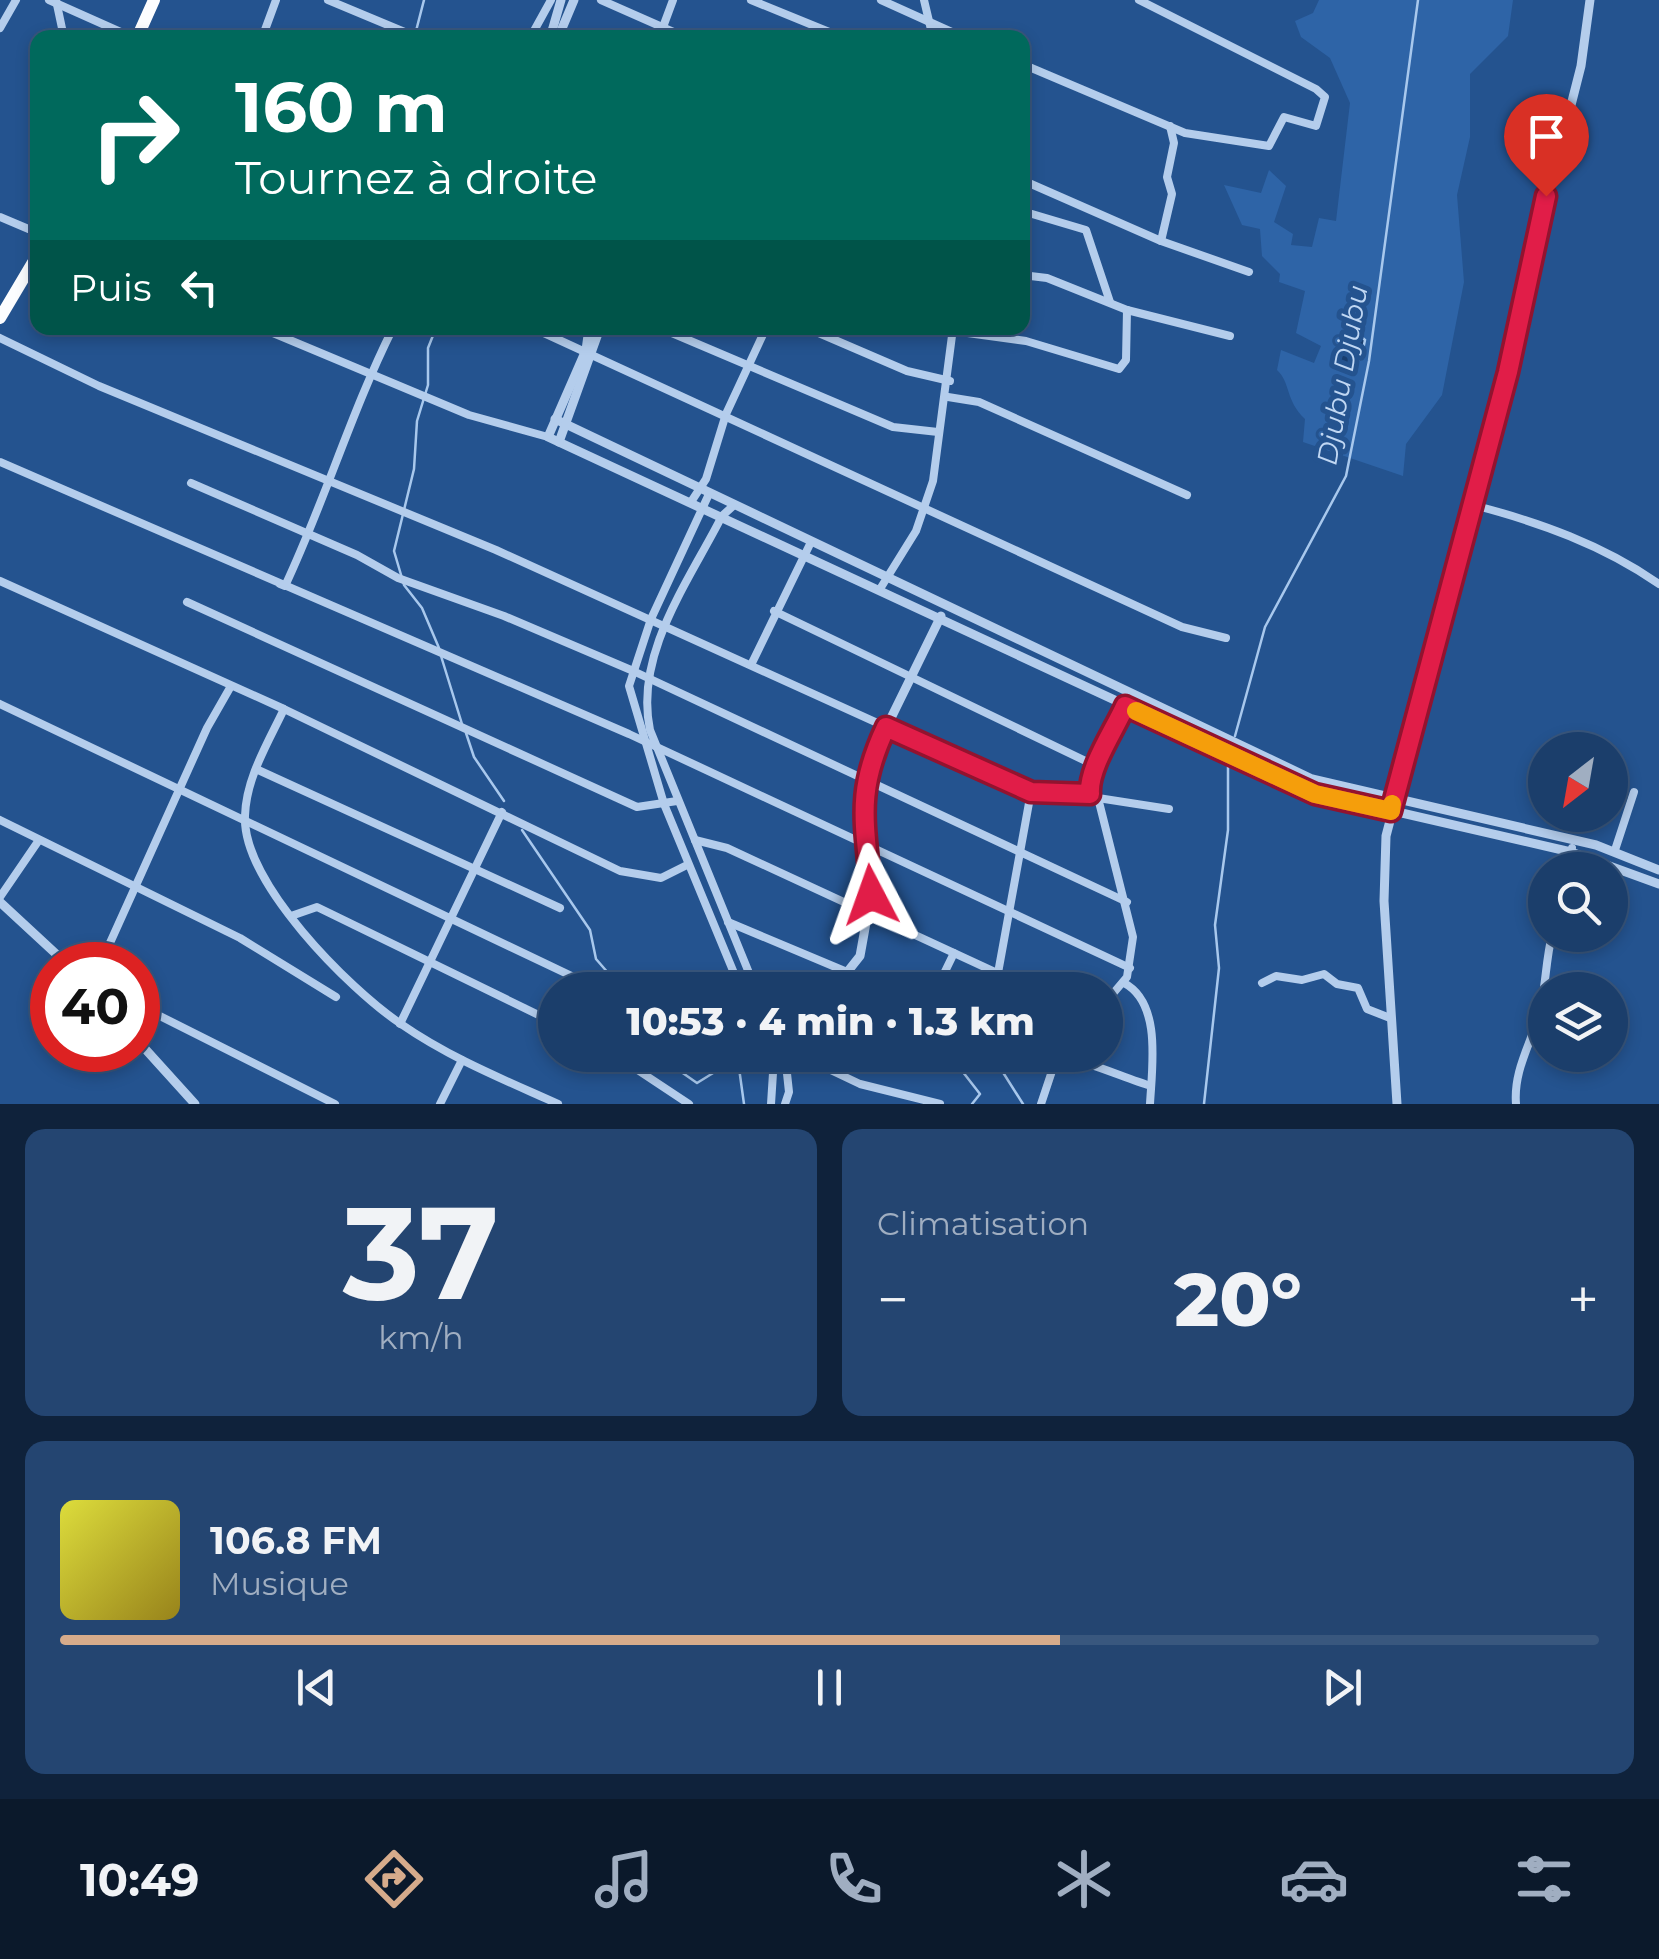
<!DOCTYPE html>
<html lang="fr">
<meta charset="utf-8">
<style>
:root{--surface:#1b3e6b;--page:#244571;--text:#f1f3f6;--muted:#a0aec1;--line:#39577e;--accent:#d6ab8b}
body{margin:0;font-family:Montserrat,sans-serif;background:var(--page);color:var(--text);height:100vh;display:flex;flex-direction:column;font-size:38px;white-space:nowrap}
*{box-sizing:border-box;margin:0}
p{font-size:32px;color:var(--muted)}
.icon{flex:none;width:55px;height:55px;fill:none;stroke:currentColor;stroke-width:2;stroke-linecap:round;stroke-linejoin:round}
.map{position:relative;height:1104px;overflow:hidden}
.panel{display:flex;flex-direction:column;gap:25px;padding:25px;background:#0f223b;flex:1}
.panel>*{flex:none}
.top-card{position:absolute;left:30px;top:30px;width:1000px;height:305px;border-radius:20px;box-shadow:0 5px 15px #0003,0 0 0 2px var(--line);background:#00695c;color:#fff;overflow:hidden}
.needle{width:65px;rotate:211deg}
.controls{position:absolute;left:1528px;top:732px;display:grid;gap:20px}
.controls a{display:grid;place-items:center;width:100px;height:100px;border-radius:50%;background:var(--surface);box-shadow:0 5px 15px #0003,0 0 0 2px var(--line);font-size:50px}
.speed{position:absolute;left:30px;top:942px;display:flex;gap:20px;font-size:50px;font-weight:700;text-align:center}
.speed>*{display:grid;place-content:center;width:130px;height:130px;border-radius:50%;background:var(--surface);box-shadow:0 5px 15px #0003,0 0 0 2px var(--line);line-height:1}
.speed .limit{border:15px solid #d22;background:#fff;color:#111}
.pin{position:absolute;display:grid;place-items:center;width:85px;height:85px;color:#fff;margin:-102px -42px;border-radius:50% 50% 50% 0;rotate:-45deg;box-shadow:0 0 10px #0007}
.pin .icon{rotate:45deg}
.me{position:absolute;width:110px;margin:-55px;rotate:356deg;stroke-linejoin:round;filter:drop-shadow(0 0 8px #0008)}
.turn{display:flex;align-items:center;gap:35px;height:210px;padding:0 40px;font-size:45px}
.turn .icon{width:130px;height:130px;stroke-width:2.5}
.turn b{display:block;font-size:70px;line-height:85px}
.then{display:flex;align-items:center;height:95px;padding:0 40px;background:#0003;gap:20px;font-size:38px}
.big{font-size:75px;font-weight:800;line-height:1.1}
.panel .tile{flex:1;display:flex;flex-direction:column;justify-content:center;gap:15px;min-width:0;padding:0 35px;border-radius:20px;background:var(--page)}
.panel .dial{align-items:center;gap:0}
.dial b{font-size:130px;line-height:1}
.song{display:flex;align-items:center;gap:30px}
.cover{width:120px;height:120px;border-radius:15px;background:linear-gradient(135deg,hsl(60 70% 55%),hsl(50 70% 35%))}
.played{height:10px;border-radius:5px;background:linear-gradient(90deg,var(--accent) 65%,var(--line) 65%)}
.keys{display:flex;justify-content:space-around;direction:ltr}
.heat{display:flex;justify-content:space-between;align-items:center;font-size:55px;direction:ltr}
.panel .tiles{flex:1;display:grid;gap:25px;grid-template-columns:1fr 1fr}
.tile:last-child{grid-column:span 2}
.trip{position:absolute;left:538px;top:972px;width:585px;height:100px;border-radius:50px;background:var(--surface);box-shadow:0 5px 15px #0003,0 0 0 2px var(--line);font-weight:800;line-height:100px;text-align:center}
.menu{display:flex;height:160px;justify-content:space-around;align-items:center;background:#0b192b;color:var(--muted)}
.menu .icon{width:70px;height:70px}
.menu .on{color:var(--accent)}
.menu b{font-size:45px;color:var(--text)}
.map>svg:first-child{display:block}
</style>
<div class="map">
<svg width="1659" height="1104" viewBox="0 0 1659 1104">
<rect width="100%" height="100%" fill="#24538f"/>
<path fill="#2e64a7" d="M1319,0h194l-5,36 -38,38v63l-13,58 7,87 -22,113 -36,49 -3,32 -100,-34 2,-23c-20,-19 -14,-36 -28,-49l4,-20 33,13 7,-17 -25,-13 9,-42 -26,-9 1,-8 -18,-18 -2,-27 -18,-4 -18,-40 37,8 8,-23 17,16 -12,36 19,12 -2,11 21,2 7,-29 17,3 14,-118 -20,-45 -29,-21 -6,-16 18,-8z"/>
<path fill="#193e6f" stroke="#a8c8ed" stroke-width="2.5" d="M1357,333l8,7 -4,19 -20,7 -6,-12z"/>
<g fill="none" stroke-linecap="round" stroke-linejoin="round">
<g stroke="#a8c8ed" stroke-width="2.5">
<path d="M416,31l8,-31"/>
<path d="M436,328l-8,20v37l-11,36 -3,48 -20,82 10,34 18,23 17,40"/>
<path d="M441,656l21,68"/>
<path d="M466,733l8,24 30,44"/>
<path d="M1235,736l30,-109 81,-151 23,-115 49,-361"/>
<path d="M522,830l68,100 6,29 27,31"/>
<path d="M657,1055l40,28 21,-13 21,-2 5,36"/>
<path d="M992,1055l31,49"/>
<path d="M972,1104l8,-10 -21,-27 19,-12"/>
<path d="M1204,1104l15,-136 -4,-43 13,-95v-72"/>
</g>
<g stroke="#b4cdec" stroke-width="8">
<path d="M49,0l85,38"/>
<path d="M56,0l7,33"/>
<path d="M328,0l91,38"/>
<path d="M601,0l86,38"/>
<path d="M751,0l93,38"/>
<path d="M881,0l84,38"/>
<path d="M924,0l9,38"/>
<path d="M663,27l10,-27"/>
<path d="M0,28l16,-28"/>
<path d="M262,38l14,-38"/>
<path d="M530,38l21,-38"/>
<path d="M1022,64l163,69 84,13 15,-29 32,9 9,-29 -9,-8 -177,-89"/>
<path d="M1022,180l139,61 88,31"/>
<path d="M1022,211l64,19 24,72"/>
<path d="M0,217l38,16"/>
<path d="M1161,241l11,-47 -5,-17 7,-34 -4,-17"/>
<path d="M1022,275l25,3 80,32 103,26"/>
<path d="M261,328l208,87 79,22"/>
<path d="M533,328l649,299 44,11"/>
<path d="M660,328l233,99 45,5"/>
<path d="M807,328l100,43 43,10"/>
<path d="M953,331l73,10 93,28 7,-9 1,-50"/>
<path d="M0,338l99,48 397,164 527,239 15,4 52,1"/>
<path d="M948,397l31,5 208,93"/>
<path d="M0,462l629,272 501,234"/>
<path d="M191,483l166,72 41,23 106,38 127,54 496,232"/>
<path d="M709,494l-58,125 -22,67 35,118 77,186"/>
<path d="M691,502l15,-23 20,-65 40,-86"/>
<path d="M1473,505c66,17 130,40 186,79"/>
<path d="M733,506l-11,10c-33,65 -88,138 -72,214l106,260"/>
<path d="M0,581l284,128 336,162 41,7 26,-13"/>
<path d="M280,584l5,2c40,-85 66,-174 108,-258"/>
<path d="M880,589l36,-58 17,-50 20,-153"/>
<path d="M187,602l450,205 40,-6"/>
<path d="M774,611l320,154"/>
<path d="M751,665l60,-123"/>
<path d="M0,704l601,286"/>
<path d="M284,709c-16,34 -38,69 -39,107 -3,66 104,173 156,208 49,34 104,56 157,80"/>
<path d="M256,769l304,139"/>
<path d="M1098,798l71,11"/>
<path d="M0,820l240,118 96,59"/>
<path d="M695,840l32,8 307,142"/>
<path d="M1615,850l19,-58"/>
<path d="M1567,870l5,-22"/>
<path d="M0,897l39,-57"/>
<path d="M291,916l26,-9 238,116"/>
<path d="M728,922l162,68"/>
<path d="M100,965l107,-237 24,-42"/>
<path d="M998,973l33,-181"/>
<path d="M1124,983c38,20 28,84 26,121"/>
<path d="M1262,983l14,-7 26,4 22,-6 13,10 21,4 9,21 23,9"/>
<path d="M936,990l18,-37"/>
<path d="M1105,1003l22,-26 6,-40 -35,-139 -8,-4 -1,-10 36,-78"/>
<path d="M138,1005l197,99"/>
<path d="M400,1024l102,-212"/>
<path d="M615,1055l74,49"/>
<path d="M768,1055l5,18 -2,31"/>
<path d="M785,1055l4,37 -4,12"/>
<path d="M799,1055l61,29 80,20"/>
<path d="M1057,1057c24,1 67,21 94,29"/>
<path d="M440,1104l22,-44"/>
<path d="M1041,1104l16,-48"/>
<path d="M1516,1104c-3,-37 19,-66 25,-99 5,-23 5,-46 11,-70"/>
</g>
<g stroke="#b4cdec" stroke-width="9">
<path d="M550,38l11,-38"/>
<path d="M558,38l16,-38"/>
<path d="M589,328l-3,22 -38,87 767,356 256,59 88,32"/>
<path d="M555,419l757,360 284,66 63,25"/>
<path d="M559,442l41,-114"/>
<path d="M0,902l68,63"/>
<path d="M833,990l27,-34 11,-61 -10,-93 8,-39 72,-147"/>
<path d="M138,1041l57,63"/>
<path d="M1397,1104l-13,-203 2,-65 118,-449 12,-66 65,-255 9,-66"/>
</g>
<g stroke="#fcfdff" stroke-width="12">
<path d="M137,38l17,-38"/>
<path d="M0,318l38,-64"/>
</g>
</g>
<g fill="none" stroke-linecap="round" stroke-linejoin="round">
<defs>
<path id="route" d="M871,895c-5,-71 -17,-100 15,-168l145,65 59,2c-2,-26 24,-63 35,-88l190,88 76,17 117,-439 38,-176"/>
</defs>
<use href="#route" stroke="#92132f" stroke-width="25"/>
<use href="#route" stroke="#e11d48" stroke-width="18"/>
<path stroke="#f59e0b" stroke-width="18" d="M1136,711l179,83 76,17 1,-7"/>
</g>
<g text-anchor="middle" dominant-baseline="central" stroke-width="10" stroke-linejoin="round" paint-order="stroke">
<g font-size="28" font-style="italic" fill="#c0d7f3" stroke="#24538f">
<text transform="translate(1342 375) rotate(-80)">Djubu Djubu</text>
</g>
</g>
</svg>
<div class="controls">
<a><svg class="needle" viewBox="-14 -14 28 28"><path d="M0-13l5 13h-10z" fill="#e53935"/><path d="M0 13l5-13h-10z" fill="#a0aec1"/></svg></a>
<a><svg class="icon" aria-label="search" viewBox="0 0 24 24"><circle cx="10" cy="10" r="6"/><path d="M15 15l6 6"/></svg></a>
<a><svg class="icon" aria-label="layers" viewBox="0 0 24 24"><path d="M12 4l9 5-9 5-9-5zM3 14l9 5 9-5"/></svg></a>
</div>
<div class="speed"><div class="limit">40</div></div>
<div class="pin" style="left:1546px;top:196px;background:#d93025"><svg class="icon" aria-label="arrive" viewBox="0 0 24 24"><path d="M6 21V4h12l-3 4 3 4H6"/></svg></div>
<svg class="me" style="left:871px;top:895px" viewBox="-20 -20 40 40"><path d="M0-17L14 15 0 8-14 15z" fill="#e11d48" stroke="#fff" stroke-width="4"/></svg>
<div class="trip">10:53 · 4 min · 1.3 km</div>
<div class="top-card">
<div class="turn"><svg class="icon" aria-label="right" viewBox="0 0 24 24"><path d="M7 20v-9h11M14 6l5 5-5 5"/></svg><div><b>160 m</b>Tournez à droite</div></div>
<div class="then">Puis<svg class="icon" aria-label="left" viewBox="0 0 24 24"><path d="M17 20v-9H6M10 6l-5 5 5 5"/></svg></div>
</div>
</div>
<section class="panel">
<div class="tiles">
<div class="tile dial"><b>37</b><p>km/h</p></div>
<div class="tile"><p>Climatisation</p>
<div class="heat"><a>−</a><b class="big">20°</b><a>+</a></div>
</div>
<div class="tile">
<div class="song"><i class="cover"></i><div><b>106.8 FM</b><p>Musique</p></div></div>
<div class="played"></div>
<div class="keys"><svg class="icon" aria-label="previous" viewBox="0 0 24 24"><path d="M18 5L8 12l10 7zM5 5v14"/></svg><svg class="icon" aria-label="pause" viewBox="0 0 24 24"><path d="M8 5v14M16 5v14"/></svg><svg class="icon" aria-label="next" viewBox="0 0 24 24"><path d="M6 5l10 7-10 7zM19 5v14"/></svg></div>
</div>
</div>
</section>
<nav class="menu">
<b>10:49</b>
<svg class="icon on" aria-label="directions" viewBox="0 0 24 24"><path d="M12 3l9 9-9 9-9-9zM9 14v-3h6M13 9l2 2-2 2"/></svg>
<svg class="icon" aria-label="music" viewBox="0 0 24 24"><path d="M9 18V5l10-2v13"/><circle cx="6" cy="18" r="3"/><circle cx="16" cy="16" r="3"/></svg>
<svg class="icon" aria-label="phone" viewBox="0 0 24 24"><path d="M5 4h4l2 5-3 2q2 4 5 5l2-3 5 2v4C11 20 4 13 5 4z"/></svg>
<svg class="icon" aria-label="climate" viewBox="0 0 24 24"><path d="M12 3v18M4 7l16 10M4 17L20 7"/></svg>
<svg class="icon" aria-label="car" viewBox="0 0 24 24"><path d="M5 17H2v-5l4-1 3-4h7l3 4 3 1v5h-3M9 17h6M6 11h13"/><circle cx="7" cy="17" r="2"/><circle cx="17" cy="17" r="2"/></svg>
<svg class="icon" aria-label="filters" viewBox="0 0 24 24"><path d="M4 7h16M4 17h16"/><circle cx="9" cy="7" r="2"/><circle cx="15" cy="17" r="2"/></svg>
</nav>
